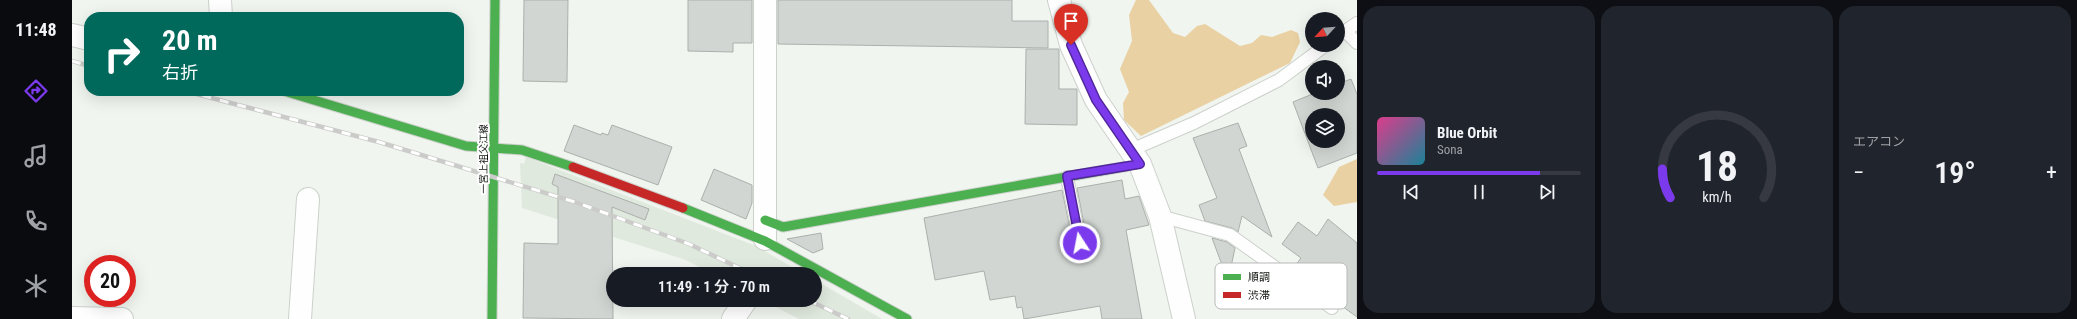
<!DOCTYPE html>
<html lang="ja">
<meta charset="utf-8">
<style>
:root{--surface:#171b24;--page:#20242c;--text:#f1f3f6;--muted:#9ea1a6;--line:#363941;--accent:#7c3aed}
body{margin:0;font-family:"Roboto Condensed","Noto Sans JP",sans-serif;background:var(--page);color:var(--text);height:100vh;display:flex;flex-direction:column;font-size:15px;white-space:nowrap}
*{box-sizing:border-box;margin:0}
p{font-size:13px;color:var(--muted)}
.icon{flex:none;width:22px;height:22px;fill:none;stroke:currentColor;stroke-width:2;stroke-linecap:round;stroke-linejoin:round}
.map{position:relative;flex:1;overflow:hidden}
.sheet{display:flex;flex-direction:column;gap:6px;padding:6px;background:#0d0f14;width:720px}
.sheet>*{flex:none}
.guide{position:absolute;left:12px;top:12px;width:380px;height:84px;border-radius:16px;box-shadow:0 4px 16px #0002;background:#00695c;color:#fff;overflow:hidden}
.needle{width:26px;rotate:244deg}
.tools{position:absolute;left:1233px;top:12px;display:grid;gap:8px}
.tools a{display:grid;place-items:center;width:40px;height:40px;border-radius:50%;background:var(--surface);box-shadow:0 4px 16px #0002;font-size:20px}
.speed{position:absolute;left:12px;top:255px;display:flex;gap:8px;font-size:20px;font-weight:700;text-align:center}
.speed>*{display:grid;place-content:center;width:52px;height:52px;border-radius:50%;background:var(--surface);box-shadow:0 4px 16px #0002;line-height:1}
.speed .limit{border:6px solid #d22;background:#fff;color:#111}
.pin{position:absolute;display:grid;place-items:center;width:34px;height:34px;color:#fff;margin:-41px -17px;border-radius:50% 50% 50% 0;rotate:-45deg;box-shadow:0 0 4px #0007}
.pin .icon{rotate:45deg}
.me{position:absolute;width:44px;margin:-22px;rotate:349deg;stroke-linejoin:round;filter:drop-shadow(0 0 3px #0008)}
.turn{display:flex;align-items:center;gap:14px;height:84px;padding:0 12px;font-size:18px}
.turn .icon{width:52px;height:52px;stroke-width:2.5}
.turn b{display:block;font-size:28px;line-height:34px}
.big{font-size:30px;font-weight:600;line-height:1.1}
.sheet .widget{flex:1;display:flex;flex-direction:column;justify-content:center;gap:6px;min-width:0;padding:0 14px;border-radius:16px;background:var(--page)}
.sheet .dial{align-items:center;gap:0}
.dial svg{height:104px;overflow:visible;fill:none;stroke:var(--line);stroke-width:7;stroke-linecap:round;text-anchor:middle}
.dial text{fill:var(--text);stroke:none}
.song{display:flex;align-items:center;gap:12px}
.cover{width:48px;height:48px;border-radius:6px;background:linear-gradient(135deg,hsl(330 70% 55%),hsl(190 70% 35%))}
.played{height:4px;border-radius:2px;background:linear-gradient(90deg,var(--accent) 80%,var(--line) 80%)}
.keys{display:flex;justify-content:space-around;direction:ltr}
.heat{display:flex;justify-content:space-between;align-items:center;font-size:22px;direction:ltr}
.sheet .tiles{flex:1;display:grid;gap:6px;grid-template-columns:repeat(3,1fr)}
.trip{position:absolute;left:534px;top:267px;width:216px;height:40px;border-radius:20px;background:var(--surface);box-shadow:0 4px 16px #0002;font-weight:600;line-height:40px;text-align:center}
main{display:flex;flex:1;min-height:0}
.dock{display:flex;flex-direction:column;width:72px;justify-content:space-around;align-items:center;background:#090b0e;color:var(--muted)}
.dock .icon{width:28px;height:28px}
.dock .current{color:var(--accent)}
.dock b{font-size:18px;color:var(--text)}
.map>svg:first-child{display:block}
</style>
<main>
<nav class="dock">
<b>11:48</b>
<svg class="icon current" aria-label="directions" viewBox="0 0 24 24"><path d="M12 3l9 9-9 9-9-9zM9 14v-3h6M13 9l2 2-2 2"/></svg>
<svg class="icon" aria-label="music" viewBox="0 0 24 24"><path d="M9 18V5l10-2v13"/><circle cx="6" cy="18" r="3"/><circle cx="16" cy="16" r="3"/></svg>
<svg class="icon" aria-label="phone" viewBox="0 0 24 24"><path d="M5 4h4l2 5-3 2q2 4 5 5l2-3 5 2v4C11 20 4 13 5 4z"/></svg>
<svg class="icon" aria-label="climate" viewBox="0 0 24 24"><path d="M12 3v18M4 7l16 10M4 17L20 7"/></svg>
</nav>
<div class="map">
<svg width="1285" height="319" viewBox="0 0 1285 319">
<rect width="100%" height="100%" fill="#f0f5ef"/>
<g fill="#e0e9de">
<path d="M454,157l230,89 48,28h-91l-27,-14 -164,-52 -2,-45 4,1z"/>
<path d="M743,280l67,39h-83l-37,-19h53z"/>
</g>
<g fill="#ead1a3">
<path d="M1064,0h13l24,33 12,4 12,-11 8,-2 35,22 12,-3 9,-8 11,2 19,-7 7,3 2,9 -10,21 -149,73 -17,-16 -1,-17 6,-11 -9,-23 12,-28 -3,-26z"/>
<path d="M1285,159v43l-23,4 -11,-11 16,-28z"/>
</g>
<g fill="#d1d6d2" stroke="#abb0ac" fill-rule="evenodd">
<path d="M452,0h44l-1,82 -44,-1z"/>
<path d="M616,0h64v43h-19v9l-45,-1z"/>
<path d="M706,0h234v21h36v27l-270,-4z"/>
<path d="M954,49h33v40h18v36l-52,-1z"/>
<path d="M1279,79l6,15v59l-39,15 -25,-66 22,-9h23v-9zM1240,115h26v26h-26z"/>
<path d="M1166,123l9,23 -8,3 33,88 -30,-21 -4,16 -6,-4 -27,-7 -6,-16 18,-7 -24,-60z"/>
<path d="M502,125l27,10 1,-2 6,2 4,-10 60,22 -14,38 -94,-34z"/>
<path d="M642,169l38,16v18l-6,16 -45,-19z"/>
<path d="M483,174l94,35 -4,11 -33,-13 1,112 -90,-1 1,-75 34,1v-57l-6,-3z"/>
<path d="M1050,180l3,19 14,-3 10,29 -23,5 16,89h-40l-2,-13 -76,13 -2,-12 -5,1 -2,-12 -25,4 -6,-29 -49,9 -11,-62 138,-28 14,67 2,4 6,2 4,-2 2,-6 -13,-67z"/>
<path d="M1256,219l29,24v74l-65,-47 9,-12 -19,-14 16,-22 19,14z"/>
<path d="M749,233l2,16 -10,4 -26,-14z"/>
<path d="M1140,238l15,4 8,6 -7,33z"/>
</g>
<g fill="none" stroke-linecap="round" stroke-linejoin="round">
<defs>
<g id="lane">
<path d="M1273,31l12,12"/>
<path d="M1266,36l19,-13"/>
<path d="M1059,150l63,-27 85,-43 47,-35"/>
<path d="M995,177l16,79"/>
<path d="M1088,216l70,19 102,73"/>
</g>
<g id="street">
<path d="M148,0l1,17"/>
<path d="M693,0v239"/>
<path d="M987,0l12,45 25,55 44,64 20,52 24,103"/>
<path d="M0,35l17,4"/>
<path d="M0,318l50,1"/>
<path d="M228,319l8,-120"/>
<path d="M661,319l13,-19"/>
</g>
<g id="fast">
<path d="M212,91l182,55 56,4 51,17"/>
<path d="M611,208l82,33 142,78"/>
<path d="M693,220l18,7 357,-63"/>
<path d="M420,319l3,-319"/>
</g>
<path id="jam" d="M501,167l110,41"/>
</defs>
<use href="#lane" stroke="#cdd1cc" stroke-width="14"/>
<use href="#street" stroke="#cdd1cc" stroke-width="24"/>
<use href="#fast" stroke="#cdd1cc" stroke-width="11"/>
<use href="#jam" stroke="#cdd1cc" stroke-width="11"/>
<use href="#lane" stroke="#fdfefd" stroke-width="12"/>
<use href="#street" stroke="#fdfefd" stroke-width="22"/>
<use href="#fast" stroke="#4caf50" stroke-width="9"/>
<use href="#jam" stroke="#c62828" stroke-width="9"/>
<defs>
<g id="rail">
<path d="M0,61l17,5"/>
<path d="M113,91l194,51 196,60 114,42 63,30"/>
<path d="M736,300l40,19"/>
</g>
</defs>
<use href="#rail" stroke="#cbccca" stroke-width="4.5"/>
<use href="#rail" stroke="#fff" stroke-width="3" stroke-dasharray="9" stroke-linecap="butt"/>
</g>
<g fill="none" stroke-linecap="round" stroke-linejoin="round">
<defs>
<path id="route" d="M999,45l25,55 44,64 -73,12 13,67"/>
</defs>
<use href="#route" stroke="#51269a" stroke-width="10"/>
<use href="#route" stroke="#7c3aed" stroke-width="7"/>
</g>
<g text-anchor="middle" dominant-baseline="central" stroke-width="4" stroke-linejoin="round" paint-order="stroke">
<g font-size="10" fill="#141713" stroke="#fff">
<text transform="translate(411 159) rotate(-90)">一宮上祖父江線</text>
</g>
</g>
<rect x="1143" y="263" width="132" height="46" rx="6" fill="#fff" stroke="#b8b9b8" stroke-width="1"/>
<rect x="1151" y="274" width="18" height="6" fill="#4caf50"/>
<rect x="1151" y="292" width="18" height="6" fill="#c62828"/>
<g font-size="11" fill="#141713">
<text x="1176" y="281">順調</text>
<text x="1176" y="299">渋滞</text>
</g>
</svg>
<div class="tools">
<a><svg class="needle" viewBox="-14 -14 28 28"><path d="M0-13l5 13h-10z" fill="#e53935"/><path d="M0 13l5-13h-10z" fill="#9ea1a6"/></svg></a>
<a><svg class="icon" aria-label="sound" viewBox="0 0 24 24"><path d="M4 9h4l5-4v14l-5-4H4zM17 9q2 3 0 6"/></svg></a>
<a><svg class="icon" aria-label="layers" viewBox="0 0 24 24"><path d="M12 4l9 5-9 5-9-5zM3 14l9 5 9-5"/></svg></a>
</div>
<div class="speed"><div class="limit">20</div></div>
<div class="pin" style="left:999px;top:45px;background:#d93025"><svg class="icon" aria-label="arrive" viewBox="0 0 24 24"><path d="M6 21V4h12l-3 4 3 4H6"/></svg></div>
<svg class="me" style="left:1008px;top:243px" viewBox="-20 -20 40 40"><circle r="17" fill="#7c3aed" stroke="#fff" stroke-width="3"/><path d="M0-11L8 9 0 5-8 9z" fill="#fff"/></svg>
<div class="trip">11:49 · 1 分 · 70 m</div>
<div class="guide">
<div class="turn"><svg class="icon" aria-label="right" viewBox="0 0 24 24"><path d="M7 20v-9h11M14 6l5 5-5 5"/></svg><div><b>20 m</b>右折</div></div>
</div>
</div>
<section class="sheet">
<div class="tiles">
<div class="widget">
<div class="song"><i class="cover"></i><div><b>Blue Orbit</b><p>Sona</p></div></div>
<div class="played"></div>
<div class="keys"><svg class="icon" aria-label="previous" viewBox="0 0 24 24"><path d="M18 5L8 12l10 7zM5 5v14"/></svg><svg class="icon" aria-label="pause" viewBox="0 0 24 24"><path d="M8 5v14M16 5v14"/></svg><svg class="icon" aria-label="next" viewBox="0 0 24 24"><path d="M6 5l10 7-10 7zM19 5v14"/></svg></div>
</div>
<div class="widget dial"><svg viewBox="0 0 100 80">
<path d="M14 69A42 42 0 1 1 86 69"/>
<path d="M14 69A42 42 0 0 1 8 47" stroke="#7c3aed"/>
<text x="50" y="56" font-size="32" font-weight="700">18</text>
<text x="50" y="72" font-size="11">km/h</text>
</svg></div>
<div class="widget"><p>エアコン</p>
<div class="heat"><a>−</a><b class="big">19°</b><a>+</a></div>
</div>
</div>
</section>
</main>
